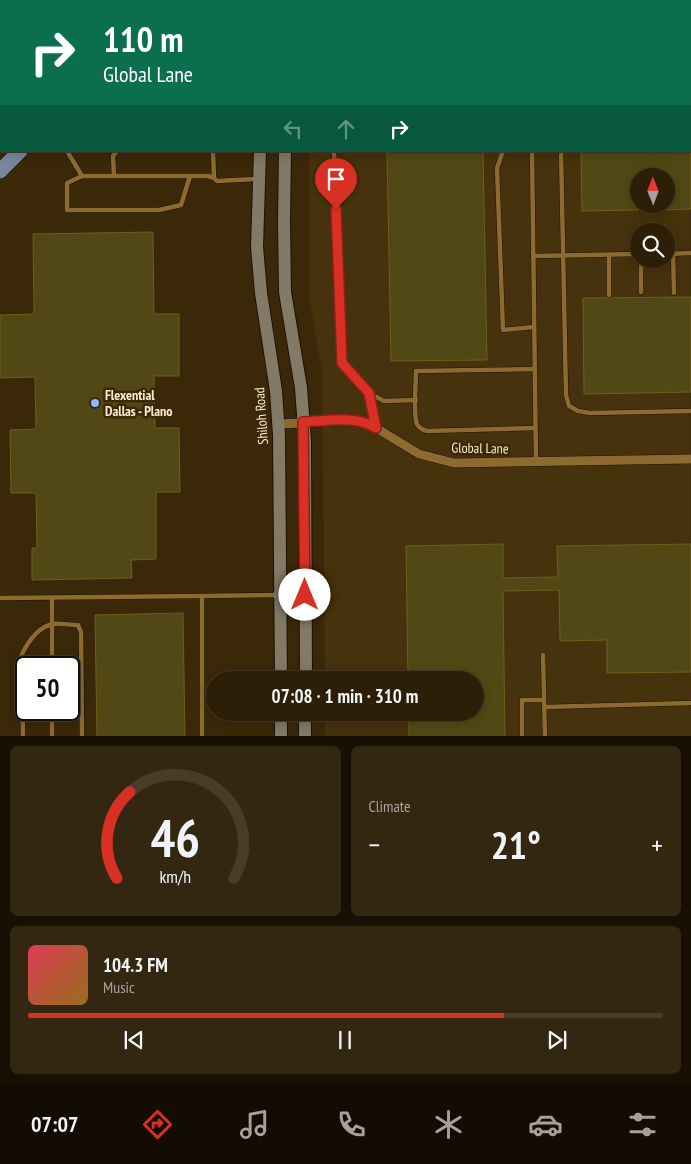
<!DOCTYPE html>
<meta charset="utf-8">
<style>
:root{--surface:#2c1e07;--page:#342711;--text:#f1f3f6;--muted:#a6a29b;--line:#483c28;--accent:#d93025}
body{margin:0;font-family:"PT Sans Narrow",sans-serif;background:var(--page);color:var(--text);height:100vh;display:flex;flex-direction:column;font-size:19px;white-space:nowrap}
*{box-sizing:border-box;margin:0}
p{font-size:16px;color:var(--muted)}
.icon{flex:none;width:28px;height:28px;fill:none;stroke:currentColor;stroke-width:2;stroke-linecap:round;stroke-linejoin:round}
.map{position:relative;height:736px;overflow:hidden}
.details{display:flex;flex-direction:column;gap:10px;padding:10px;background:#181004;flex:1}
.details>*{flex:none}
.guide{position:absolute;left:0px;top:0px;width:691px;height:152px;box-shadow:0 2px 12px #0003,0 0 0 1px var(--line);background:#0b6e4f;color:#fff;overflow:hidden}
.needle{width:32px;rotate:359deg}
.fabs{position:absolute;left:630px;top:168px;display:grid;gap:10px}
.fabs a{display:grid;place-items:center;width:45px;height:45px;border-radius:50%;background:var(--surface);box-shadow:0 2px 12px #0003,0 0 0 1px var(--line);font-size:25px}
.speed{position:absolute;left:15px;top:656px;display:flex;gap:10px;font-size:25px;font-weight:700;text-align:center}
.speed>*{display:grid;place-content:center;width:65px;height:65px;border-radius:50%;background:var(--surface);box-shadow:0 2px 12px #0003,0 0 0 1px var(--line);line-height:1}
.speed .limit{border:2px solid #111;border-radius:8px;background:#fff;color:#111}
.pin{position:absolute;display:grid;place-items:center;width:42px;height:42px;color:#fff;margin:-51px -21px;border-radius:50% 50% 50% 0;rotate:-45deg;box-shadow:0 0 5px #0007}
.pin .icon{rotate:45deg}
.me{position:absolute;width:55px;margin:-28px;rotate:0deg;stroke-linejoin:round;filter:drop-shadow(0 0 4px #0008)}
.turn{display:flex;align-items:center;gap:18px;height:105px;padding:0 20px;font-size:22px}
.turn .icon{width:65px;height:65px;stroke-width:2.5}
.turn b{display:block;font-size:35px;line-height:42px}
.lanes{display:flex;align-items:center;height:48px;padding:0 20px;background:#0003;justify-content:center;gap:25px;direction:ltr}
.lanes .off{opacity:.35}
.big{font-size:38px;font-weight:700;line-height:1.1}
.details .widget{flex:1;display:flex;flex-direction:column;justify-content:center;gap:8px;min-width:0;padding:0 18px;border-radius:8px;background:var(--page)}
.details .dial{align-items:center;gap:0}
.dial svg{height:130px;overflow:visible;fill:none;stroke:var(--line);stroke-width:7;stroke-linecap:round;text-anchor:middle}
.dial text{fill:var(--text);stroke:none}
.song{display:flex;align-items:center;gap:15px}
.cover{width:60px;height:60px;border-radius:8px;background:linear-gradient(135deg,hsl(350 70% 55%),hsl(40 70% 35%))}
.played{height:5px;border-radius:2px;background:linear-gradient(90deg,var(--accent) 75%,var(--line) 75%)}
.keys{display:flex;justify-content:space-around;direction:ltr}
.heat{display:flex;justify-content:space-between;align-items:center;font-size:28px;direction:ltr}
.details .tiles{flex:1;display:grid;gap:10px;grid-template-columns:1fr 1fr}
.widget:last-child{grid-column:span 2}
.trip{position:absolute;left:206px;top:671px;width:278px;height:50px;border-radius:25px;background:var(--surface);box-shadow:0 2px 12px #0003,0 0 0 1px var(--line);font-weight:700;line-height:50px;text-align:center}
.dock{display:flex;height:80px;justify-content:space-around;align-items:center;background:#120c03;color:var(--muted)}
.dock .icon{width:35px;height:35px}
.dock .current{color:var(--accent)}
.dock b{font-size:22px;color:var(--text)}
.map>svg:first-child{display:block}
</style>
<div class="map">
<svg width="691" height="737" viewBox="0 0 691 737">
<rect width="100%" height="100%" fill="#3a2809"/>
<g fill="#46320d" fill-rule="evenodd">
<path d="M0,0h254l-253,1 -1,127z"/>
<path d="M298,0h393v28l-1,-27h-392z"/>
<path d="M690,76l1,660h-366v-23l150,-1v-32h-150l-3,-308 -13,-76v-145h381zM639,176h27v28h-27zM639,231h27v28h-27z"/>
</g>
<g fill="#524815" stroke="#6d601c">
<path d="M387,151h96l4,209 -96,1z"/>
<path d="M581,151h110v58l-25,1v-34h-27v34l-57,1z"/>
<path d="M153,232l1,82h25v62h-25l1,52h24l1,64h-24v67l-25,1 1,18 -100,2v-32h5l-1,-55h-25l-1,-63 26,-1 -1,-52 -35,1v-63l34,-1 -1,-80z"/>
<path d="M691,297v95l-107,2 -1,-96z"/>
<path d="M503,544v34l55,-1 -1,-31 134,-2v128l-84,1v-33l-47,1 -1,-51 -56,1 2,146h-96v-25h66v-32h-67l-2,-134z"/>
<path d="M183,613l2,124h-88l-2,-122z"/>
</g>
<g fill="none" stroke-linecap="round" stroke-linejoin="round">
<defs>
<g id="service">
<path d="M675,0v1"/>
<path d="M689,0v1"/>
<path d="M215,1l1,-1"/>
<path d="M0,5l1,2"/>
<path d="M0,43l1,2"/>
<path d="M0,82l1,2"/>
<path d="M690,93h1"/>
<path d="M67,151l15,25h126l6,2 3,3 40,-2"/>
<path d="M213,151l1,27"/>
<path d="M334,151l8,212 27,30 7,33"/>
<path d="M503,151l-6,17 6,162 31,-3"/>
<path d="M532,151l4,311"/>
<path d="M561,151l5,244 3,11 9,5 12,2 101,-2"/>
<path d="M82,176l-15,7v27h92l22,-5 9,-29"/>
<path d="M114,176l-1,-20 4,-5"/>
<path d="M666,254l25,-1"/>
<path d="M673,254l1,39"/>
<path d="M609,255v40"/>
<path d="M533,256l106,-2"/>
<path d="M641,259v33"/>
<path d="M535,369l-119,2c0,11 -3,44 1,53 2,4 6,6 10,7l108,-3"/>
<path d="M369,393l15,8 32,-1"/>
<path d="M0,598l202,-2"/>
<path d="M52,598v70"/>
<path d="M543,655l2,82"/>
<path d="M545,707l146,-4"/>
<path d="M52,710v27"/>
<path d="M23,737l-1,-83c6,-12 16,-27 31,-30 8,-1 17,1 25,1l3,7 1,105"/>
<path d="M202,737v-141l75,-1"/>
<path d="M522,737v-37h22"/>
</g>
<path id="minor" d="M278,424l68,-3 22,2 51,31 35,9 237,-4"/>
<g id="secondary">
<path d="M266,1v-1"/>
<path d="M288,1v-1"/>
<path d="M260,151l-3,96 4,46 15,98 3,44 2,245"/>
<path d="M285,151l-1,71 1,70 16,96 4,53 1,239"/>
<path d="M279,595h26"/>
<path d="M281,712v25"/>
<path d="M305,737v-25"/>
</g>
<g id="primary">
<path d="M690,36h1"/>
<path d="M690,60h1"/>
<path d="M0,139l1,-2"/>
<path d="M0,171l20,-20"/>
</g>
</defs>
<use href="#service" stroke="#1d1202" stroke-width="5.5"/>
<use href="#minor" stroke="#1d1202" stroke-width="10"/>
<use href="#secondary" stroke="#1d1202" stroke-width="14"/>
<use href="#primary" stroke="#1d1202" stroke-width="16"/>
<use href="#service" stroke="#8d6b30" stroke-width="4.5"/>
<use href="#minor" stroke="#8d6b30" stroke-width="9"/>
<use href="#secondary" stroke="#827967" stroke-width="12"/>
<use href="#primary" stroke="#77889d" stroke-width="15"/>
</g>
<g fill="none" stroke-linecap="round" stroke-linejoin="round">
<defs>
<path id="route" d="M305,595l-2,-173c23,-1 54,-7 73,6l-7,-35 -27,-30 -6,-154"/>
</defs>
<use href="#route" stroke="#8d1f18" stroke-width="12"/>
<use href="#route" stroke="#d93025" stroke-width="9"/>
</g>
<circle fill="#8cb9fc" stroke="#3a2809" stroke-width="2" cx="95" cy="403" r="5"/>
<g text-anchor="middle" dominant-baseline="central" stroke-width="5" stroke-linejoin="round" paint-order="stroke">
<g font-size="14" font-weight="bold" fill="#feebce" stroke="#3a2809" text-anchor="start">
<text x="105" y="395">Flexential<tspan x="105" dy="16">Dallas - Plano</tspan></text>
</g>
<g font-size="14" fill="#feebce" stroke="#3a2809">
<text transform="translate(261 416) rotate(-94)">Shiloh Road</text>
<text transform="translate(480 448) rotate(1)">Global Lane</text>
</g>
</g>
</svg>
<div class="fabs">
<a><svg class="needle" viewBox="-14 -14 28 28"><path d="M0-13l5 13h-10z" fill="#e53935"/><path d="M0 13l5-13h-10z" fill="#a6a29b"/></svg></a>
<a><svg class="icon" aria-label="search" viewBox="0 0 24 24"><circle cx="10" cy="10" r="6"/><path d="M15 15l6 6"/></svg></a>
</div>
<div class="speed"><div class="limit">50</div></div>
<div class="pin" style="left:336px;top:209px;background:#d93025"><svg class="icon" aria-label="arrive" viewBox="0 0 24 24"><path d="M6 21V4h12l-3 4 3 4H6"/></svg></div>
<svg class="me" style="left:305px;top:595px" viewBox="-20 -20 40 40"><circle r="19" fill="#fff"/><path d="M0-13L10 11 0 6-10 11z" fill="#d93025"/></svg>
<div class="trip">07:08 · 1 min · 310 m</div>
<div class="guide">
<div class="turn"><svg class="icon" aria-label="right" viewBox="0 0 24 24"><path d="M7 20v-9h11M14 6l5 5-5 5"/></svg><div><b>110 m</b>Global Lane</div></div>
<div class="lanes"><svg class="icon off" aria-label="left" viewBox="0 0 24 24"><path d="M17 20v-9H6M10 6l-5 5 5 5"/></svg><svg class="icon off" aria-label="ahead" viewBox="0 0 24 24"><path d="M12 20V5M6 11l6-6 6 6"/></svg><svg class="icon" aria-label="right" viewBox="0 0 24 24"><path d="M7 20v-9h11M14 6l5 5-5 5"/></svg></div>
</div>
</div>
<section class="details">
<div class="tiles">
<div class="widget dial"><svg viewBox="0 0 100 80">
<path d="M14 69A42 42 0 1 1 86 69"/>
<path d="M14 69A42 42 0 0 1 22 16" stroke="#d93025"/>
<text x="50" y="56" font-size="32" font-weight="700">46</text>
<text x="50" y="72" font-size="11">km/h</text>
</svg></div>
<div class="widget"><p>Climate</p>
<div class="heat"><a>−</a><b class="big">21°</b><a>+</a></div>
</div>
<div class="widget">
<div class="song"><i class="cover"></i><div><b>104.3 FM</b><p>Music</p></div></div>
<div class="played"></div>
<div class="keys"><svg class="icon" aria-label="previous" viewBox="0 0 24 24"><path d="M18 5L8 12l10 7zM5 5v14"/></svg><svg class="icon" aria-label="pause" viewBox="0 0 24 24"><path d="M8 5v14M16 5v14"/></svg><svg class="icon" aria-label="next" viewBox="0 0 24 24"><path d="M6 5l10 7-10 7zM19 5v14"/></svg></div>
</div>
</div>
</section>
<nav class="dock">
<b>07:07</b>
<svg class="icon current" aria-label="directions" viewBox="0 0 24 24"><path d="M12 3l9 9-9 9-9-9zM9 14v-3h6M13 9l2 2-2 2"/></svg>
<svg class="icon" aria-label="music" viewBox="0 0 24 24"><path d="M9 18V5l10-2v13"/><circle cx="6" cy="18" r="3"/><circle cx="16" cy="16" r="3"/></svg>
<svg class="icon" aria-label="phone" viewBox="0 0 24 24"><path d="M5 4h4l2 5-3 2q2 4 5 5l2-3 5 2v4C11 20 4 13 5 4z"/></svg>
<svg class="icon" aria-label="climate" viewBox="0 0 24 24"><path d="M12 3v18M4 7l16 10M4 17L20 7"/></svg>
<svg class="icon" aria-label="car" viewBox="0 0 24 24"><path d="M5 17H2v-5l4-1 3-4h7l3 4 3 1v5h-3M9 17h6M6 11h13"/><circle cx="7" cy="17" r="2"/><circle cx="17" cy="17" r="2"/></svg>
<svg class="icon" aria-label="filters" viewBox="0 0 24 24"><path d="M4 7h16M4 17h16"/><circle cx="9" cy="7" r="2"/><circle cx="15" cy="17" r="2"/></svg>
</nav>
